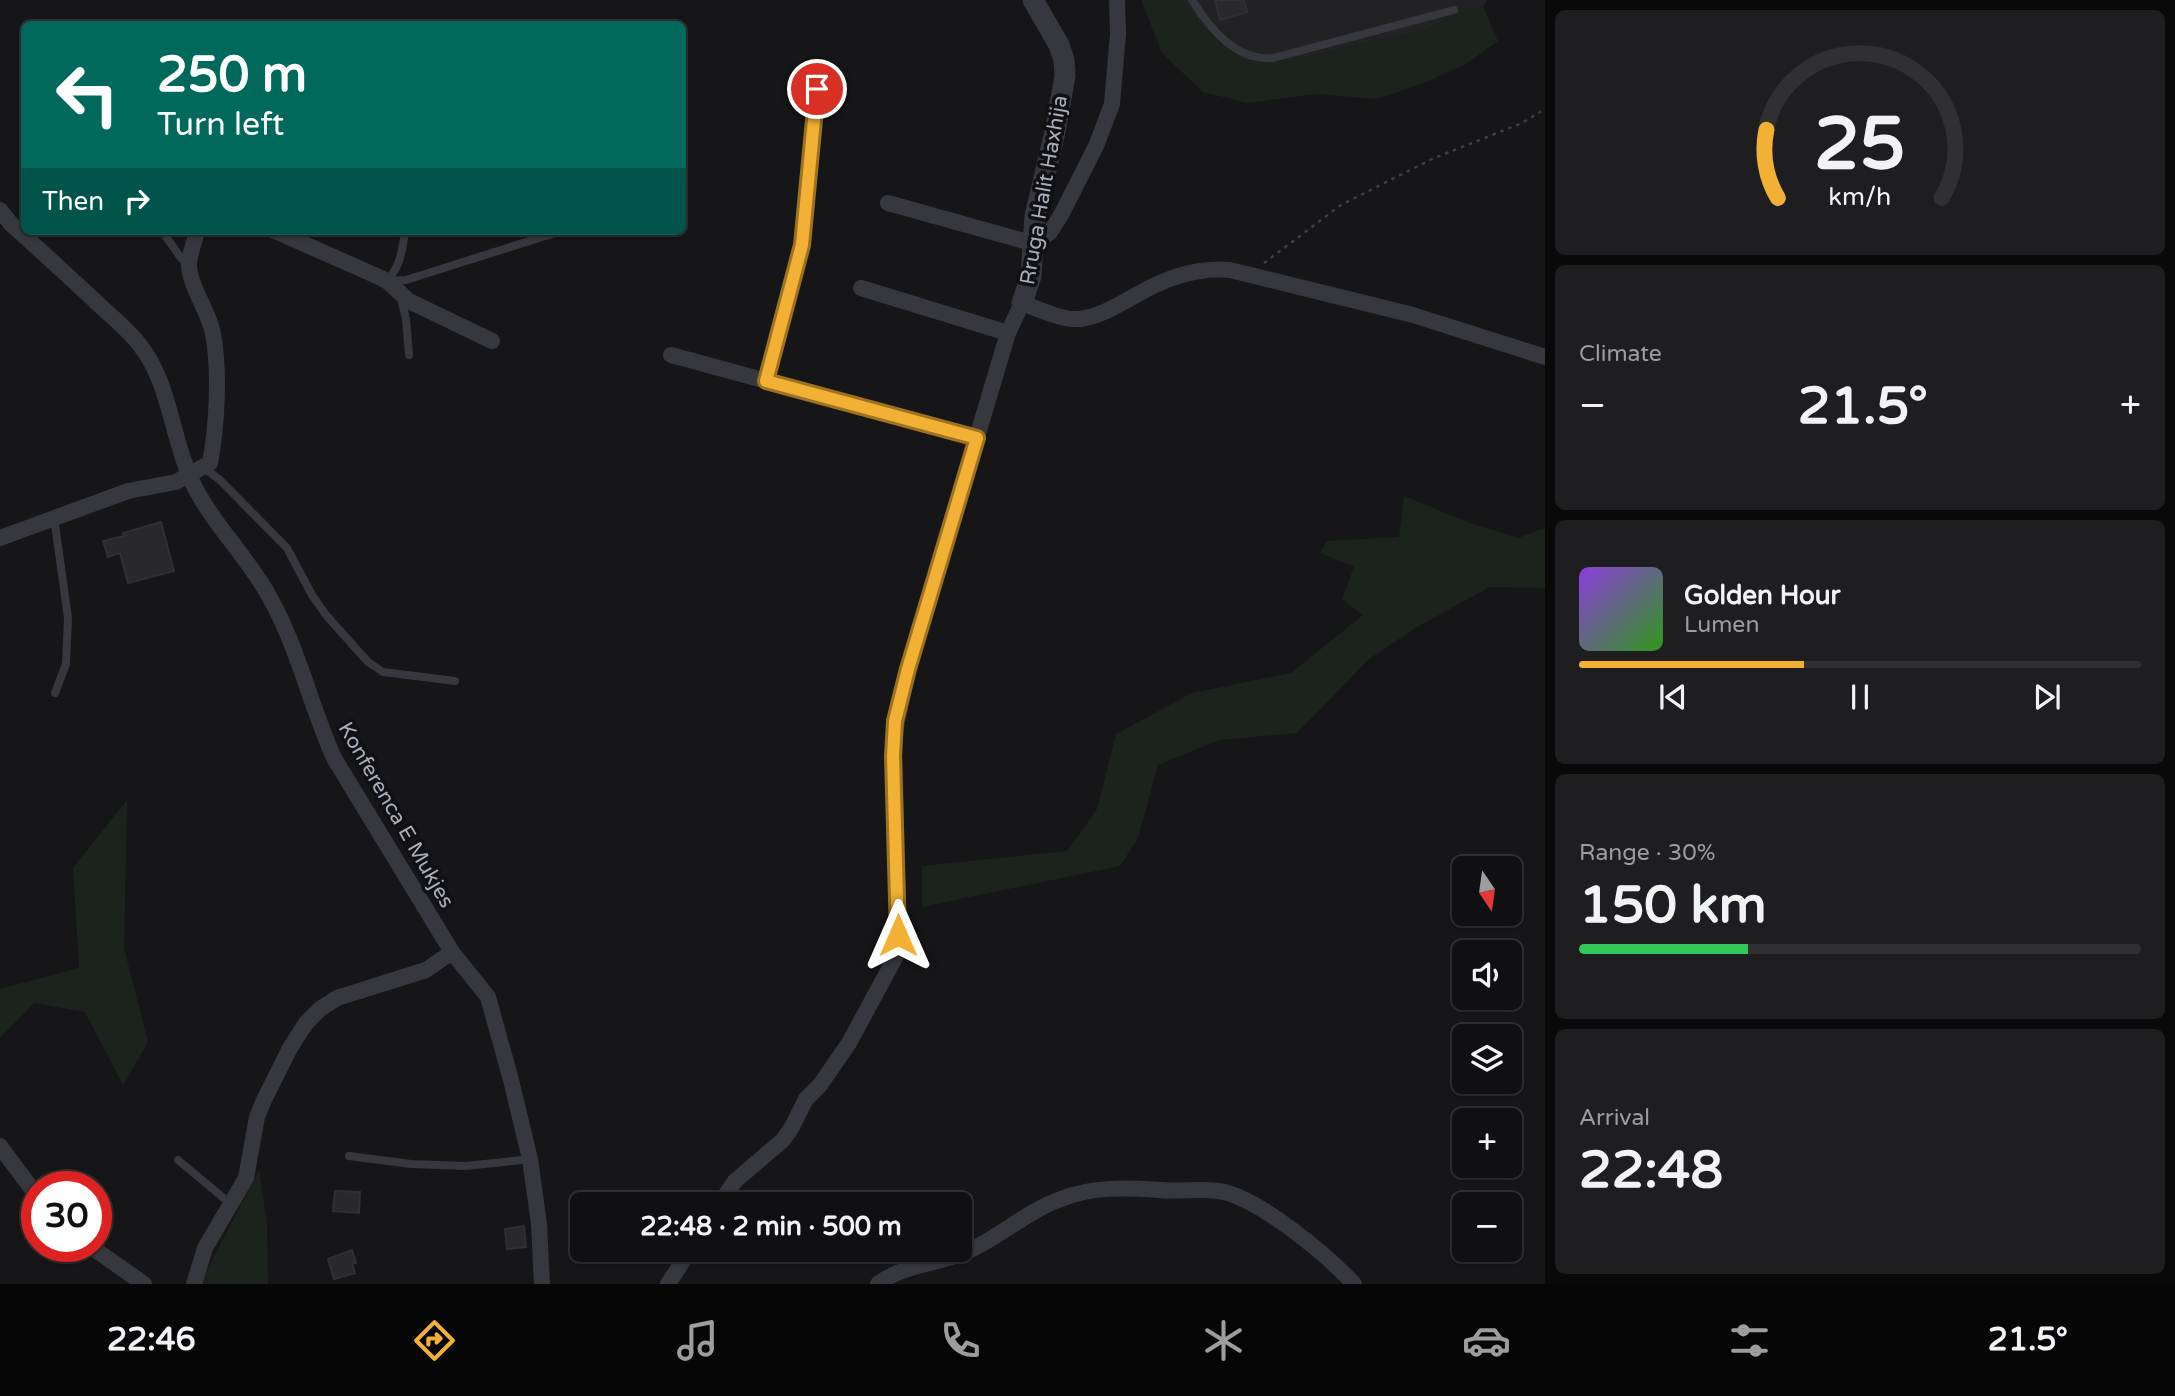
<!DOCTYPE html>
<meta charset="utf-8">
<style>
:root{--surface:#101012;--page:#1e1e20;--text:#f1f3f6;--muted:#9c9d9f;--line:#303032;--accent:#f2b134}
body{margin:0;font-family:"Varela Round",sans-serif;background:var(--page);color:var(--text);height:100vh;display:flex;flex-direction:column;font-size:26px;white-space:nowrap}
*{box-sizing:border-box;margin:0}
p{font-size:23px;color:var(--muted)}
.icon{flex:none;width:38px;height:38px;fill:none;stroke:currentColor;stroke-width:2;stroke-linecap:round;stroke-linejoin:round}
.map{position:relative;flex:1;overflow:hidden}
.sheet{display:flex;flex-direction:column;gap:10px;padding:10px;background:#09090a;width:630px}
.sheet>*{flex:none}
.hud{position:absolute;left:21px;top:21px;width:665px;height:214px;border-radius:10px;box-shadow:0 2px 5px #0004,0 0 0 2px var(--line);background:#00695c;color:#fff;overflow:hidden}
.needle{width:46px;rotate:167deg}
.buttons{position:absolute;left:1452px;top:856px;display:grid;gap:14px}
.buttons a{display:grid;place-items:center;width:70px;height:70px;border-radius:10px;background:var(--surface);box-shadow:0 2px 5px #0004,0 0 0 2px var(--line);font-size:35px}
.speed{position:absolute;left:21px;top:1171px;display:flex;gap:14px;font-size:35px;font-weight:700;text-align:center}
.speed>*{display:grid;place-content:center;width:91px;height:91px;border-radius:50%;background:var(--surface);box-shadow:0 2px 5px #0004,0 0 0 2px var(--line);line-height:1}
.speed .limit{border:10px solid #d22;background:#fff;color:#111}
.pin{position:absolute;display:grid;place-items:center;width:60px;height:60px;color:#fff;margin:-30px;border:4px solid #fff;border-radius:50%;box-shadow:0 2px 7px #0007}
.me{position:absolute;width:77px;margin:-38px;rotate:0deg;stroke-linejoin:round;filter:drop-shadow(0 0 5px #0008)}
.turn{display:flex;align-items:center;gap:24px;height:147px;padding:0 21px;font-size:32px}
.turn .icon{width:91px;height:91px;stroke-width:2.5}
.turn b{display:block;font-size:49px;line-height:60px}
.then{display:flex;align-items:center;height:66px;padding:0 21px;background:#0003;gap:14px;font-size:26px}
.big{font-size:52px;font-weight:800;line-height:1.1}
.sheet .widget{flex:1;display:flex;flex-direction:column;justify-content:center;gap:10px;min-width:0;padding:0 24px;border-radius:10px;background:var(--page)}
.sheet .dial{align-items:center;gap:0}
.dial svg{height:182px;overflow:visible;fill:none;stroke:var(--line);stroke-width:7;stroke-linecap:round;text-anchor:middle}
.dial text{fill:var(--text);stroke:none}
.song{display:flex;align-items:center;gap:21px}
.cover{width:84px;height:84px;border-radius:10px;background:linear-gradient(135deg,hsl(270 70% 55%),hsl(110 70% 35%))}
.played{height:7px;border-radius:4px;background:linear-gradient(90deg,var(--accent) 40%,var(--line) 40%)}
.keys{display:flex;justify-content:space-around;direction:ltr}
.heat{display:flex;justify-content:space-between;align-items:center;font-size:38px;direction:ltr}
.charge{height:10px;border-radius:5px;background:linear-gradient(90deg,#34c759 30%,var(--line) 0)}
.trip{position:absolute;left:570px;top:1192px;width:402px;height:70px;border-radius:10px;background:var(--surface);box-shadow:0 2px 5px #0004,0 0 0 2px var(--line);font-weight:800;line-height:70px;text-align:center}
.tabs{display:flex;height:112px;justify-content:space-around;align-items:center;background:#060607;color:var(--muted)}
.tabs .icon{width:49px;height:49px}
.tabs .on{color:var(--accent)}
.tabs b{font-size:32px;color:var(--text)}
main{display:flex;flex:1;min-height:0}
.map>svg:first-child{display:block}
</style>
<main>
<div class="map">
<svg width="1545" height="1284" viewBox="0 0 1545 1284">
<rect width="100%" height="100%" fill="#161618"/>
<path fill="#222225" d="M1180,0h307l-4,7 -22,5 -34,18 -127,28 -52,6 -43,-34z"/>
<g fill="#1c231d">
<path d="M1141,0h39l25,30 43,34 52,-6 127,-28 34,-18 22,-5 15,34 -32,23 -42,19 -46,16 -62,-5 -68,9 -45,-11 -41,-39z"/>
<path d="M1404,496l66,27 48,15 27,-10v60l-55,-1 -73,40 -48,32 -72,74 -78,7 -61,25 -20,73 -18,28 -198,41v-41l145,-15 30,-42 19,-75 76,-41 99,-20 72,-58 -21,-16 12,-32 -34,-14 7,-12 72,-4z"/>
<path d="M127,800l-3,148 24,94 -25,43 -38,-73 -51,-9 -34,35v-49l79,-21 -6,-100z"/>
<path d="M259,1170l8,53 1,61h-66l4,-12z"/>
</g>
<g fill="#29292c" stroke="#303034" stroke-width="2">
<path d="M1215,0h29l3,12 -27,8z"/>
<path d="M161,522l13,49 -46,12 -8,-30 -12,4 -5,-16 21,-5 -1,-3z"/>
<path d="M335,1191l25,1 -1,21 -26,-2z"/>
<path d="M524,1226l2,21 -19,2 -2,-20z"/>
<path d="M352,1250l4,13 -4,1 3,9 -21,6 -6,-20z"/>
</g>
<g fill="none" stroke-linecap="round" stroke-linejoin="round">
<path stroke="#3d3f44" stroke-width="2.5" stroke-dasharray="3.5 5" stroke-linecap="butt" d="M1264,263l77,-58 91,-46 90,-36 23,-14"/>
<g stroke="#37383d" stroke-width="8">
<path d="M1192,0c18,29 44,61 81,58l181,-48"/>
<path d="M162,231l19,27 7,6"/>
<path d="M387,281c14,-15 15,-31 18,-50"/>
<path d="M390,281l16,-1 155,-49"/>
<path d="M401,298l5,21 3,36"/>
<path d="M204,468l16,12 67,68 25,47 14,20 42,47 15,10 72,9"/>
<path d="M54,517l14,101 -2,46 -11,29"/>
<path d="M349,1156l62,8 55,2 64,-7"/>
<path d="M178,1160l54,45"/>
</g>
<g stroke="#37383d" stroke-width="16">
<path d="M888,203l147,41 15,-12 11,-17 35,-69 16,-42 6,-70 -1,-34"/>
<path d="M0,210l11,14c28,25 55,50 82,75 15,15 33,28 46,45 30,37 32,89 51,133 19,44 56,77 79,119 29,51 41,109 65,162l118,194 36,45 23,83 19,79 9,65 3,60"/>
<path d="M275,231l104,46 8,4 22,20 83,40"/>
<path d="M861,288l147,45"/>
<path d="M671,355l306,83"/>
<path d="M766,381l36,-136 15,-156"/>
<path d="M0,538l128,-47 48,-9 34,-19c7,-37 10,-92 3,-129 -4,-23 -25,-50 -24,-71 1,-11 6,-22 8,-32"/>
<path d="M0,1146l37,50"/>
<path d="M719,1204l16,-23 48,-41 9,-13 14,-28 14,-14 29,-42 46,-85 2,-11 1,-31 -4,-179 14,-68 100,-336 14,-30c17,6 38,17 57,16 21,-2 41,-15 59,-25 28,-16 60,-27 92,-24l183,45 132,42"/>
<path d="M90,1246l54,38"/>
<path d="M194,1284l11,-36 41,-70 11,-61 7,-17 26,-52 16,-25 14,-14 17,-11 89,-28 26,-18"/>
<path d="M668,1284l22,-34"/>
<path d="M878,1284c25,-20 62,-20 90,-33 32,-14 59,-40 93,-52 32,-13 65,-11 99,-9 20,2 40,-2 59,1 39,6 108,64 135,93"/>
</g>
<path stroke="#37383d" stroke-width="21" d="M1022,303l9,-27 4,-60 20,-84 10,-56 -1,-16 -5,-15 -26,-45"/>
</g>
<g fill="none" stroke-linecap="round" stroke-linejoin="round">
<defs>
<path id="route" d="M817,89l-15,156 -36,136 211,57 -69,231 -13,52 -2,35 5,179"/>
</defs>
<use href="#route" stroke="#9d7322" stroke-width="18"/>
<use href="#route" stroke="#f2b134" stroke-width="12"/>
</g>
<g text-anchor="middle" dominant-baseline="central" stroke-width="7" stroke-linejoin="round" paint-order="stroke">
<g font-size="21" fill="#a8adb8" stroke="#111113">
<text transform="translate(1044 190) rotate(-80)">Rruga Halit Haxhija</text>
<text transform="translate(396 815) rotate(60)">Konferenca E Mukjes</text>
</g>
</g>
</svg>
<div class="buttons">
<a><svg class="needle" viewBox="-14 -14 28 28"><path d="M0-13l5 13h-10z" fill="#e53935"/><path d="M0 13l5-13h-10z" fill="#9c9d9f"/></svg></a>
<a><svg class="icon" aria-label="sound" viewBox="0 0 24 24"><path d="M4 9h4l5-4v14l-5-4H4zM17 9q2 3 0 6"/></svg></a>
<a><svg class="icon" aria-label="layers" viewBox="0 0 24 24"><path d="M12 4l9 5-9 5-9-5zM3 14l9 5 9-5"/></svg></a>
<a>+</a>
<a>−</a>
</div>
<div class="speed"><div class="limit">30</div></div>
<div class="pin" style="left:817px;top:89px;background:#d93025"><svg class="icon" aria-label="arrive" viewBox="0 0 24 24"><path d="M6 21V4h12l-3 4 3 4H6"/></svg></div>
<svg class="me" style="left:898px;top:935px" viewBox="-20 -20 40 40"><path d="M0-17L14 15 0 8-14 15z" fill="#f2b134" stroke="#fff" stroke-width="4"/></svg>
<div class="trip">22:48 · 2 min · 500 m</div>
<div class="hud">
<div class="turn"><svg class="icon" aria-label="left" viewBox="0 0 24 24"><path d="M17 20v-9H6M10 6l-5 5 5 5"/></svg><div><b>250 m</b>Turn left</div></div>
<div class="then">Then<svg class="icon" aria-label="right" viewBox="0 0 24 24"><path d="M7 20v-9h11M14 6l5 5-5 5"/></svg></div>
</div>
</div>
<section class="sheet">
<div class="widget dial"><svg viewBox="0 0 100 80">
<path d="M14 69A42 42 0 1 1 86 69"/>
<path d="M14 69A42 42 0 0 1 9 39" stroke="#f2b134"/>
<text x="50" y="56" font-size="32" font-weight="700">25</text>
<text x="50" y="72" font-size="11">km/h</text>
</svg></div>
<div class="widget"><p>Climate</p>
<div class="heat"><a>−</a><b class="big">21.5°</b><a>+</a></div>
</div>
<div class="widget">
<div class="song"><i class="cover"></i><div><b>Golden Hour</b><p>Lumen</p></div></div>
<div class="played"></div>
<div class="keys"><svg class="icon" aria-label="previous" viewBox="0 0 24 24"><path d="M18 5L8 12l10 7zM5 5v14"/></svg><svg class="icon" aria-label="pause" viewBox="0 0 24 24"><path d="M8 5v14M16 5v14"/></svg><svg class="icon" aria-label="next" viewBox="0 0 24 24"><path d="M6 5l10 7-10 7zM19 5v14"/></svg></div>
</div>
<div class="widget"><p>Range · 30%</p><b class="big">150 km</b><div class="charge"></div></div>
<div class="widget"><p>Arrival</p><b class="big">22:48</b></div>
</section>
</main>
<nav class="tabs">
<b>22:46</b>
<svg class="icon on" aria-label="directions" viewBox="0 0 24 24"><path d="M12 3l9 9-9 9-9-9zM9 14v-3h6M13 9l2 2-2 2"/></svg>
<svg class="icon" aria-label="music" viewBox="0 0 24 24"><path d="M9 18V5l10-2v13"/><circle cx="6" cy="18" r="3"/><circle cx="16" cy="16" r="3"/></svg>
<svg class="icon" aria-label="phone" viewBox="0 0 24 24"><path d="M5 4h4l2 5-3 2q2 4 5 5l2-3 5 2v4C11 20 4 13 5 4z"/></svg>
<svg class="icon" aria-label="climate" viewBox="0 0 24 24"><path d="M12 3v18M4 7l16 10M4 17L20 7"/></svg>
<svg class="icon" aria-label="car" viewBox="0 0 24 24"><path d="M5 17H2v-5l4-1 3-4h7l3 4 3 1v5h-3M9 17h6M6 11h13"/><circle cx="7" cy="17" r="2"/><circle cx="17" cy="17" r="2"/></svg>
<svg class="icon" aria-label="filters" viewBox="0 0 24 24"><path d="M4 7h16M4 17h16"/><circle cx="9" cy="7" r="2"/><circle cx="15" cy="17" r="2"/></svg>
<b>21.5°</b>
</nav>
